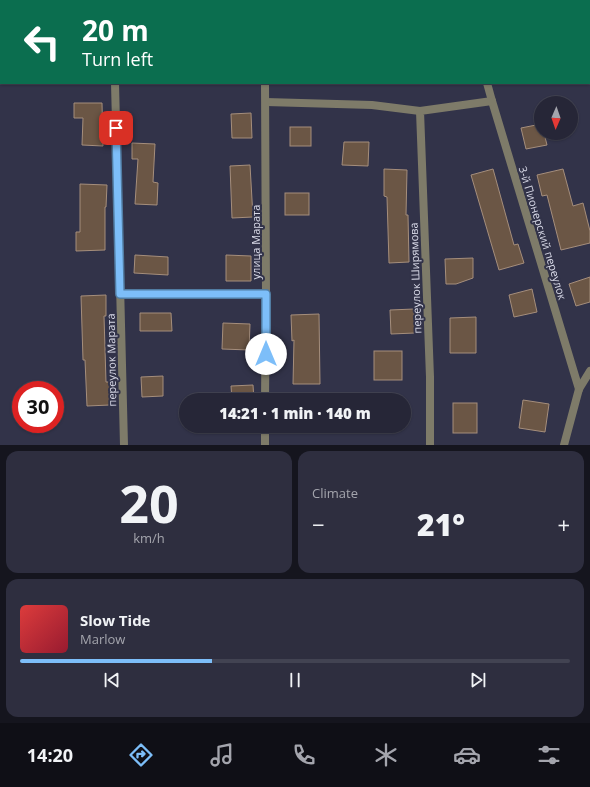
<!DOCTYPE html>
<meta charset="utf-8">
<style>
:root{--surface:#262637;--page:#2e2e3f;--text:#f1f3f6;--muted:#a4a5ad;--line:#424352;--accent:#7dbef9}
body{margin:0;font-family:"Open Sans",sans-serif;background:var(--page);color:var(--text);height:100vh;display:flex;flex-direction:column;font-size:15px;white-space:nowrap}
*{box-sizing:border-box;margin:0}
p{font-size:13px;color:var(--muted)}
.icon{flex:none;width:22px;height:22px;fill:none;stroke:currentColor;stroke-width:2;stroke-linecap:round;stroke-linejoin:round}
.map{position:relative;height:445px;overflow:hidden}
.sheet{display:flex;flex-direction:column;gap:6px;padding:6px;background:#15151e;flex:1}
.sheet>*{flex:none}
.banner{position:absolute;left:0px;top:0px;width:590px;height:84px;box-shadow:0 1px 3px #0004,0 0 0 1px var(--line);background:#0b6e4f;color:#fff;overflow:hidden}
.needle{width:26px;rotate:182deg}
.controls{position:absolute;left:534px;top:96px;display:grid;gap:8px}
.controls a{display:grid;place-items:center;width:44px;height:44px;border-radius:50%;background:var(--surface);box-shadow:0 1px 3px #0004,0 0 0 1px var(--line);font-size:20px}
.speed{position:absolute;left:12px;top:381px;display:flex;gap:8px;font-size:20px;font-weight:700;text-align:center}
.speed>*{display:grid;place-content:center;width:52px;height:52px;border-radius:50%;background:var(--surface);box-shadow:0 1px 3px #0004,0 0 0 1px var(--line);line-height:1}
.speed .limit{border:6px solid #d22;background:#fff;color:#111}
.pin{position:absolute;display:grid;place-items:center;width:34px;height:34px;color:#fff;margin:-17px;border-radius:8px;box-shadow:0 2px 6px #0006}
.me{position:absolute;width:44px;margin:-22px;rotate:0deg;stroke-linejoin:round;filter:drop-shadow(0 0 3px #0008)}
.turn{display:flex;align-items:center;gap:14px;height:84px;padding:0 16px;font-size:18px}
.turn .icon{width:52px;height:52px;stroke-width:2.5}
.turn b{display:block;font-size:28px;line-height:34px}
.big{font-size:30px;font-weight:800;line-height:1.1}
.sheet .widget{flex:1;display:flex;flex-direction:column;justify-content:center;gap:6px;min-width:0;padding:0 14px;border-radius:12px;background:var(--page)}
.sheet .dial{align-items:center;gap:0}
.dial b{font-size:52px;line-height:1}
.song{display:flex;align-items:center;gap:12px}
.cover{width:48px;height:48px;border-radius:6px;background:linear-gradient(135deg,hsl(0 70% 55%),hsl(350 70% 35%))}
.played{height:4px;border-radius:2px;background:linear-gradient(90deg,var(--accent) 35%,var(--line) 35%)}
.keys{display:flex;justify-content:space-around;direction:ltr}
.heat{display:flex;justify-content:space-between;align-items:center;font-size:22px;direction:ltr}
.sheet .tiles{flex:1;display:grid;gap:6px;grid-template-columns:1fr 1fr}
.widget:last-child{grid-column:span 2}
.trip{position:absolute;left:179px;top:393px;width:232px;height:40px;border-radius:20px;background:var(--surface);box-shadow:0 1px 3px #0004,0 0 0 1px var(--line);font-weight:800;line-height:40px;text-align:center}
.menu{display:flex;height:64px;justify-content:space-around;align-items:center;background:#0f0f16;color:var(--muted)}
.menu .icon{width:28px;height:28px}
.menu .selected{color:var(--accent)}
.menu b{font-size:18px;color:var(--text)}
.map>svg:first-child{display:block}
</style>
<div class="map">
<svg width="590" height="445" viewBox="0 0 590 445">
<rect width="100%" height="100%" fill="#323349"/>
<g fill="#6b5645" stroke="#a58e7c">
<path d="M74,103h28l1,43 -21,-1 1,-27h-9z"/>
<path d="M251,113l1,25h-20l-1,-24z"/>
<path d="M541,124v9h3l3,12 -21,4 -5,-21z"/>
<rect x="290" y="127" width="21" height="19"/>
<path d="M344,142h25l-1,24 -26,-1z"/>
<path d="M132,143l23,1 -2,38 5,1 -1,22 -22,-1 3,-45h-6z"/>
<path d="M250,165l3,52 -21,1 -2,-52z"/>
<path d="M384,169l23,1 -1,45h2l1,47 -20,1 -2,-66 -3,-1z"/>
<path d="M493,169l21,76 4,-1 6,19 -25,7 -28,-95z"/>
<path d="M563,169l10,37 10,-3 7,28v12l-29,7 -14,-55 -5,1 -5,-21z"/>
<path d="M80,184l27,1 -1,22h-1v43l-29,1v-19h4z"/>
<rect x="285" y="193" width="24" height="22"/>
<path d="M135,255l33,2v18l-34,-2z"/>
<path d="M226,255l25,1v25h-25z"/>
<path d="M473,258v20l-17,6h-10l-1,-25z"/>
<path d="M590,277v25l-14,4 -7,-22z"/>
<path d="M532,289l5,23 -23,5 -5,-22z"/>
<path d="M106,295v21h-2l2,66h4v23l-23,1 -2,-46h-2l-2,-64z"/>
<path d="M414,309l1,24 -24,1 -1,-24z"/>
<path d="M140,313h31l1,18h-32z"/>
<path d="M319,314l1,70h-27l1,-44 -2,1 -1,-26z"/>
<path d="M476,317v36h-26v-35z"/>
<path d="M223,323l27,1 -1,26 -27,-1z"/>
<rect x="374" y="351" width="28" height="29"/>
<path d="M163,376v20l-21,1 -1,-20z"/>
<path d="M253,385l1,15h-22l-1,-14z"/>
<path d="M523,400l26,4 -4,28 -26,-4z"/>
<rect x="453" y="403" width="24" height="30"/>
</g>
<g fill="none" stroke-linecap="round" stroke-linejoin="round">
<path stroke="#7e7b69" stroke-width="8" d="M266,102l106,3 48,6"/>
<g stroke="#7e7b69" stroke-width="8">
<path d="M113,0v1"/>
<path d="M263,0v1"/>
<path d="M472,0v1"/>
<path d="M115,83l9,362"/>
<path d="M265,83l1,210 -1,107"/>
<path d="M487,83l5,18 87,288"/>
<path d="M120,294l146,-1"/>
<path d="M265,445v-19"/>
<path d="M430,445v-68l-10,-266 72,-10"/>
<path d="M564,445l15,-56 11,-18"/>
</g>
</g>
<g fill="none" stroke-linecap="round" stroke-linejoin="round">
<defs>
<path id="route" d="M116,128l4,166h146v60"/>
</defs>
<use href="#route" stroke="#517ca2" stroke-width="10"/>
<use href="#route" stroke="#7dbef9" stroke-width="7"/>
</g>
<g text-anchor="middle" dominant-baseline="central" stroke-width="4" stroke-linejoin="round" paint-order="stroke">
<g font-size="11" fill="#dadbe9" stroke="#323349">
<text transform="translate(543 233) rotate(73)">3-й Пионерский переулок</text>
<text transform="translate(255 242) rotate(-90)">улица Марата</text>
<text transform="translate(415 278) rotate(-92)">переулок Ширямова</text>
<text transform="translate(111 360) rotate(-91)">переулок Марата</text>
</g>
</g>
</svg>
<div class="controls">
<a><svg class="needle" viewBox="-14 -14 28 28"><path d="M0-13l5 13h-10z" fill="#e53935"/><path d="M0 13l5-13h-10z" fill="#a4a5ad"/></svg></a>
</div>
<div class="speed"><div class="limit">30</div></div>
<div class="pin" style="left:116px;top:128px;background:#d93025"><svg class="icon" aria-label="arrive" viewBox="0 0 24 24"><path d="M6 21V4h12l-3 4 3 4H6"/></svg></div>
<svg class="me" style="left:266px;top:354px" viewBox="-20 -20 40 40"><circle r="19" fill="#fff"/><path d="M0-13L10 11 0 6-10 11z" fill="#7dbef9"/></svg>
<div class="trip">14:21 · 1 min · 140 m</div>
<div class="banner">
<div class="turn"><svg class="icon" aria-label="left" viewBox="0 0 24 24"><path d="M17 20v-9H6M10 6l-5 5 5 5"/></svg><div><b>20 m</b>Turn left</div></div>
</div>
</div>
<section class="sheet">
<div class="tiles">
<div class="widget dial"><b>20</b><p>km/h</p></div>
<div class="widget"><p>Climate</p>
<div class="heat"><a>−</a><b class="big">21°</b><a>+</a></div>
</div>
<div class="widget">
<div class="song"><i class="cover"></i><div><b>Slow Tide</b><p>Marlow</p></div></div>
<div class="played"></div>
<div class="keys"><svg class="icon" aria-label="previous" viewBox="0 0 24 24"><path d="M18 5L8 12l10 7zM5 5v14"/></svg><svg class="icon" aria-label="pause" viewBox="0 0 24 24"><path d="M8 5v14M16 5v14"/></svg><svg class="icon" aria-label="next" viewBox="0 0 24 24"><path d="M6 5l10 7-10 7zM19 5v14"/></svg></div>
</div>
</div>
</section>
<nav class="menu">
<b>14:20</b>
<svg class="icon selected" aria-label="directions" viewBox="0 0 24 24"><path d="M12 3l9 9-9 9-9-9zM9 14v-3h6M13 9l2 2-2 2"/></svg>
<svg class="icon" aria-label="music" viewBox="0 0 24 24"><path d="M9 18V5l10-2v13"/><circle cx="6" cy="18" r="3"/><circle cx="16" cy="16" r="3"/></svg>
<svg class="icon" aria-label="phone" viewBox="0 0 24 24"><path d="M5 4h4l2 5-3 2q2 4 5 5l2-3 5 2v4C11 20 4 13 5 4z"/></svg>
<svg class="icon" aria-label="climate" viewBox="0 0 24 24"><path d="M12 3v18M4 7l16 10M4 17L20 7"/></svg>
<svg class="icon" aria-label="car" viewBox="0 0 24 24"><path d="M5 17H2v-5l4-1 3-4h7l3 4 3 1v5h-3M9 17h6M6 11h13"/><circle cx="7" cy="17" r="2"/><circle cx="17" cy="17" r="2"/></svg>
<svg class="icon" aria-label="filters" viewBox="0 0 24 24"><path d="M4 7h16M4 17h16"/><circle cx="9" cy="7" r="2"/><circle cx="15" cy="17" r="2"/></svg>
</nav>
